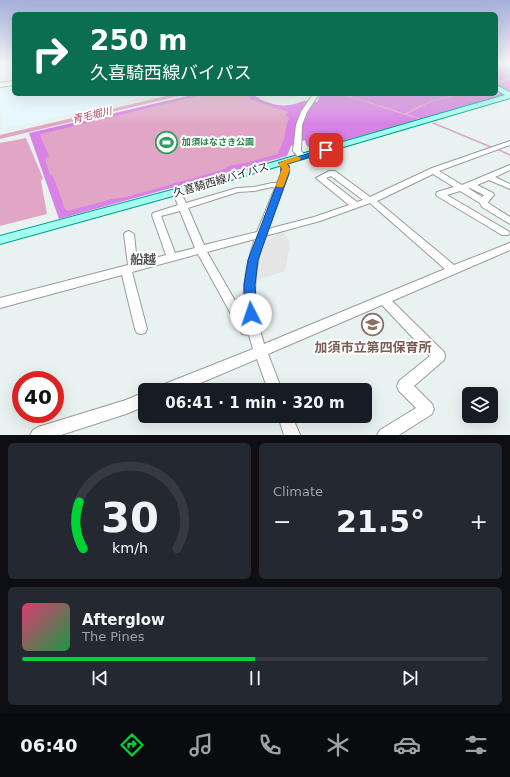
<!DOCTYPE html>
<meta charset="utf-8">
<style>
:root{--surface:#171b24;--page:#242831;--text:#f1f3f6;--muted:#9ea1a6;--line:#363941;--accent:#00d334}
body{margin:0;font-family:"DejaVu Sans","Noto Sans JP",sans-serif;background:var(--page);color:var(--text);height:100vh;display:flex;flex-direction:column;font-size:15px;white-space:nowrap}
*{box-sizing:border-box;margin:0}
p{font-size:13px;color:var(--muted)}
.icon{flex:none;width:22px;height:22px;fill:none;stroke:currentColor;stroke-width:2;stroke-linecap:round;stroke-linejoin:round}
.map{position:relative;height:435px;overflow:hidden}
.side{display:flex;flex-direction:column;gap:8px;padding:8px;background:#0d0f14;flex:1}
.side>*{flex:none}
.hud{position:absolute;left:12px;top:12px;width:486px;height:84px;border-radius:6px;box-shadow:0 4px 16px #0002;background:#0b6e4f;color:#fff;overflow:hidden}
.buttons{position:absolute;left:462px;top:387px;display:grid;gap:8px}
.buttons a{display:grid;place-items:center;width:36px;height:36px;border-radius:6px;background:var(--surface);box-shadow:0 4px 16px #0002;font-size:20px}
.speed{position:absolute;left:12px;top:371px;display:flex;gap:8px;font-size:20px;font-weight:700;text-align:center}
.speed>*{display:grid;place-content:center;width:52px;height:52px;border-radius:50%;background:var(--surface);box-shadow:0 4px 16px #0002;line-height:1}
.speed .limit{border:6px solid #d22;background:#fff;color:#111}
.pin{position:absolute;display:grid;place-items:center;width:34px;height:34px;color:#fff;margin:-17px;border-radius:8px;box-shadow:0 2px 6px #0006}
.me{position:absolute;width:44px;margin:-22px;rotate:356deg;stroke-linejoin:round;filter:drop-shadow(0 0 3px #0008)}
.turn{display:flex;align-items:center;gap:14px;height:84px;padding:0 12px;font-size:18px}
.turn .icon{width:52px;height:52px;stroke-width:2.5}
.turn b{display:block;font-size:28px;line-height:34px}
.big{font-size:30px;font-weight:700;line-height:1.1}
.side .widget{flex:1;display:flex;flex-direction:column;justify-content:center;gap:6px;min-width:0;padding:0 14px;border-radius:6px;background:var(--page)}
.side .dial{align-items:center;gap:0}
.dial svg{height:104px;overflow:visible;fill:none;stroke:var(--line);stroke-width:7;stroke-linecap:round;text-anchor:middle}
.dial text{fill:var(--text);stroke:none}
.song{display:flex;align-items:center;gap:12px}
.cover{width:48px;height:48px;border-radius:6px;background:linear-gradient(135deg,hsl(340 70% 55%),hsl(140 70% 35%))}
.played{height:4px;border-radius:2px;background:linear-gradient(90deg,var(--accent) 50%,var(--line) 50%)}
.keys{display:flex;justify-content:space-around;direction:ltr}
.heat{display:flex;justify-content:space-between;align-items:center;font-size:22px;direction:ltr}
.side .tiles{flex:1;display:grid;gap:8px;grid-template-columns:1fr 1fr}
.widget:last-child{grid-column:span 2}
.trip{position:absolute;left:138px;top:383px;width:234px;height:40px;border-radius:6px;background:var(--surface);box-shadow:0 4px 16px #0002;font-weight:700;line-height:40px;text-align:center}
.menu{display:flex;height:64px;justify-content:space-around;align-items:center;background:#090b0e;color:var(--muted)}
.menu .icon{width:28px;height:28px}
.menu .selected{color:var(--accent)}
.menu b{font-size:18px;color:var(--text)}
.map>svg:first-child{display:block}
</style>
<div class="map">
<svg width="510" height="435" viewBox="0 0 510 435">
<rect width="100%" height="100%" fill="#e8f2f1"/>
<path fill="#e4f8ff" d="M14,84v10h145l-156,35 -3,-20v-23z"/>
<path fill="#d782e4" d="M496,63h14v30l-196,56c-6,-1 -8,-3 -9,-9l-14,6 -4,10 -228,63 -30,-86 167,-39h57c7,7 26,13 36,11 14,-2 13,-7 28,-3l4,-8h175z"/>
<path fill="#e5e5e5" d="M283,232l7,10 -5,29 -28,9 5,-28 5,-12 9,-4 -1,-1z"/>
<g fill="#e1a6c5">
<path d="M205,94h40l7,6 37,12 -4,3 4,3 -2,6 -3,15 -6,15 -29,8 -20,4 -4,3 -98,28 -15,2 -44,12 -3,-2 -12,-33 -3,-1 -5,-16 4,-3 -9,-21 1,-1z"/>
<path d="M26,138l17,40 -2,3 6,33 -47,12v-83z"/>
</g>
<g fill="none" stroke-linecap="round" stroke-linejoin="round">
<g stroke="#e1a6c5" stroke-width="1">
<path d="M496,83l14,-4"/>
<path d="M342,94l42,13"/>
<path d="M419,107l13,-6 26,-7"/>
</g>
<g stroke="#e1a6c5" stroke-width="1.5">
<path d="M380,106l40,13"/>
<path d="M405,114l16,-8"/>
<path d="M433,123l58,24"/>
<path d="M497,149l13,6"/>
</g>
<path fill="#e1a6c5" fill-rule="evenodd" d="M175,94h12l-187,45v-4z"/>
<defs>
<g id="minor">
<path d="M14,81v4l-14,2v-4z"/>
<path d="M313,94h6l-12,18 -5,13 -1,26 6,6 -4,2h-3l-7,-8 3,-26 5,-13z"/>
<path d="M510,141v4l-71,26 23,14 48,-20v5l-15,7 15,7v5l-21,-9 -12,5 16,8 1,2 -6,7v1l22,14v7l-28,-17 -2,-4 -20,-12 -13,4 61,36 2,2 -2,2h-6l-65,-39 -1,-2 1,-2 17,-5 -21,-13 -56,27 77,64 56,-22v7l-118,51 52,51 1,4 -1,4 -30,26 18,18 2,5 -2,5 -33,21h-22l3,-5 36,-22 -17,-17 -2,-5 2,-5 31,-25 -48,-51 -114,49 14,36h-14l-11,-31 -73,31h-24l2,-5 91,-36 -4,-14 -7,-1 -44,-80 -66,18 15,57 -2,4 -4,1 -4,-1 -2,-4 -13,-54 -122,33v-10l128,-33 -4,-31 2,-2 3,-1 5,3 3,29 29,-8 -14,-40 1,-2 25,-8 -5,-12 1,-2h6l6,12 51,-15 17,-1 18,-4h5l4,-10v-7l-3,-3 4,-2 7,5v7l-21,56 46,-12 35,-12 -33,-27 13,-7h6l35,26 62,-29zM331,176l32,24 -6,2 -31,-24zM272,187l3,1 -18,44 -53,13 -16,-37 50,-16 16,-1zM468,188h2l14,7 -2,2zM370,203l75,66 -181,75c-12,-38 -12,-70 1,-108l55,-15zM180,211l15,37 -20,5 -14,-37zM255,239c-9,25 -14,52 -10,79l-38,-66z"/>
<path d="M145,392v14l-19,8 -65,21h-31l3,-5 5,-3 88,-27z"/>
<path d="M278,416h14l8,19h-16z"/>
</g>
<path id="major" d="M496,85l14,7v6l-265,78 -245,68v-8l239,-64 266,-77 -9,-5z"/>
</defs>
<use href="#minor" stroke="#9b9b9b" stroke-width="2"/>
<use href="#major" stroke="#009f91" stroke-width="2"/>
<use href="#minor" fill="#fff" fill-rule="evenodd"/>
<use href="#major" fill="#a0ffee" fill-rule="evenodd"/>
</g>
<linearGradient id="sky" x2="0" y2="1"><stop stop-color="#a5aeda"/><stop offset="0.51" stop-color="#f5f9f9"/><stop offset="1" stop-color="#f5f9f9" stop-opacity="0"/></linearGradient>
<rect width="510" height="124" fill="url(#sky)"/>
<path fill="#1a73e8" stroke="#114b97" d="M326,148h3v3l-42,13 2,2v7l-31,87 -3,25 2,29 -2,4 -4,1 -4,-1 -2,-4 -1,-29 4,-25 33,-87v-7l-3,-3z"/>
<path fill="#f59e0b" d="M297,156l4,2 -1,2 -13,4 3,5 -6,16 -1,2h-6l-1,-2 6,-16 -4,-6z"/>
<defs>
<symbol id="stadium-ring" viewBox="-11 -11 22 22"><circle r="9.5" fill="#fff" stroke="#2e9e5b" stroke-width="1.5"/><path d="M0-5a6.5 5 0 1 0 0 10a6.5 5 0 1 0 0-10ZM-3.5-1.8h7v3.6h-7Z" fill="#2e9e5b"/></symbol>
<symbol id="school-ring" viewBox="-11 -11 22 22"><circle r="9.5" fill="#fff" stroke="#8d6e63" stroke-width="1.5"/><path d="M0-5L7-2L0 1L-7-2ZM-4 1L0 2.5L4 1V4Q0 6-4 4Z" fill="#8d6e63"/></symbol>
</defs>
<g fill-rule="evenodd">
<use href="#stadium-ring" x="154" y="130" width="25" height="25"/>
<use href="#school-ring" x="360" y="312" width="25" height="25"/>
</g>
<g text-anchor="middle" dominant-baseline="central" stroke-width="4" stroke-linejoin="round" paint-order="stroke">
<g font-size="9" font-weight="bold" fill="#27864d" stroke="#fff" text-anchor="start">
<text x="182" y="142">加須はなさき公園</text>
</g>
<g font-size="10" font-style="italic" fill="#b84763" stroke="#fff">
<text transform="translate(92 115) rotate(-13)">青毛堀川</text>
</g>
<g font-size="11" fill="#212121" stroke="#fff">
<text transform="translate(221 180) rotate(-16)">久喜騎西線バイパス</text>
</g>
<g font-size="13" font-weight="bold" fill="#545454" stroke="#fff">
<text x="143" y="259">船越</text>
</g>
<g font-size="13" font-weight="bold" fill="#785e54" stroke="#fff">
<text x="373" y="347">加須市立第四保育所</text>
</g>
</g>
</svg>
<div class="buttons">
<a><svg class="icon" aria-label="layers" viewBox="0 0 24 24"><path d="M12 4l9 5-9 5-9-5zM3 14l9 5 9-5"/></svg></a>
</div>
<div class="speed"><div class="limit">40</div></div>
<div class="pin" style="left:326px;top:150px;background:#d93025"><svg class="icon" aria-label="arrive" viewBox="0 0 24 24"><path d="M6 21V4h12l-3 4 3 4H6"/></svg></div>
<svg class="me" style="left:251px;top:314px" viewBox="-20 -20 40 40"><circle r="19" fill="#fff"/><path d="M0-13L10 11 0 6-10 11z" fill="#1a73e8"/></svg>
<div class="trip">06:41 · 1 min · 320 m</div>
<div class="hud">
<div class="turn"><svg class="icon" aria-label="right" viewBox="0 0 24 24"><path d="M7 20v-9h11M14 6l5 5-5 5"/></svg><div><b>250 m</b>久喜騎西線バイパス</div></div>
</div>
</div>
<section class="side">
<div class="tiles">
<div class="widget dial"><svg viewBox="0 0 100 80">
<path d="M14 69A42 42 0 1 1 86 69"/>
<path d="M14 69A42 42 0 0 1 11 33" stroke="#00d334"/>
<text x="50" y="56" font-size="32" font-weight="700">30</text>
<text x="50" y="72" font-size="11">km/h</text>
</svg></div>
<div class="widget"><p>Climate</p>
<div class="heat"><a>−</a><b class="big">21.5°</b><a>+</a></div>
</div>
<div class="widget">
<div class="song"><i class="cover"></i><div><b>Afterglow</b><p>The Pines</p></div></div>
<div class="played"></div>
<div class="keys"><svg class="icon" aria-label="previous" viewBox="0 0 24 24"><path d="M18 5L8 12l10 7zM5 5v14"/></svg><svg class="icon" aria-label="pause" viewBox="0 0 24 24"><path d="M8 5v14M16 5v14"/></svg><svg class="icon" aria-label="next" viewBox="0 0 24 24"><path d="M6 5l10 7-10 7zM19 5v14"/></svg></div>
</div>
</div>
</section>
<nav class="menu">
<b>06:40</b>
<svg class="icon selected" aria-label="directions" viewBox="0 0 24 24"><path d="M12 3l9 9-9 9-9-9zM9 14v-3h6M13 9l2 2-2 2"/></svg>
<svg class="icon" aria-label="music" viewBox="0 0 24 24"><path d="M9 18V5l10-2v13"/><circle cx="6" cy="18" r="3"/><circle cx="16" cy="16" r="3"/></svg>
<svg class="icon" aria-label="phone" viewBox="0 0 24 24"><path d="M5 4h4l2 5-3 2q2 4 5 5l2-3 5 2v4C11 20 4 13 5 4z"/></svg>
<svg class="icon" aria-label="climate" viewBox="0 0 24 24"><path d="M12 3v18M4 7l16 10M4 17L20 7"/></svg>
<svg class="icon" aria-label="car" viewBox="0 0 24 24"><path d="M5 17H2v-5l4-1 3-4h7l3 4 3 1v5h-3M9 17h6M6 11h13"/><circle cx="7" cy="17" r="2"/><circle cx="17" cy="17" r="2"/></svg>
<svg class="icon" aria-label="filters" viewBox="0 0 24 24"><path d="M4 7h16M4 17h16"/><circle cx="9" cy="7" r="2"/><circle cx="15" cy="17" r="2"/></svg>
</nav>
